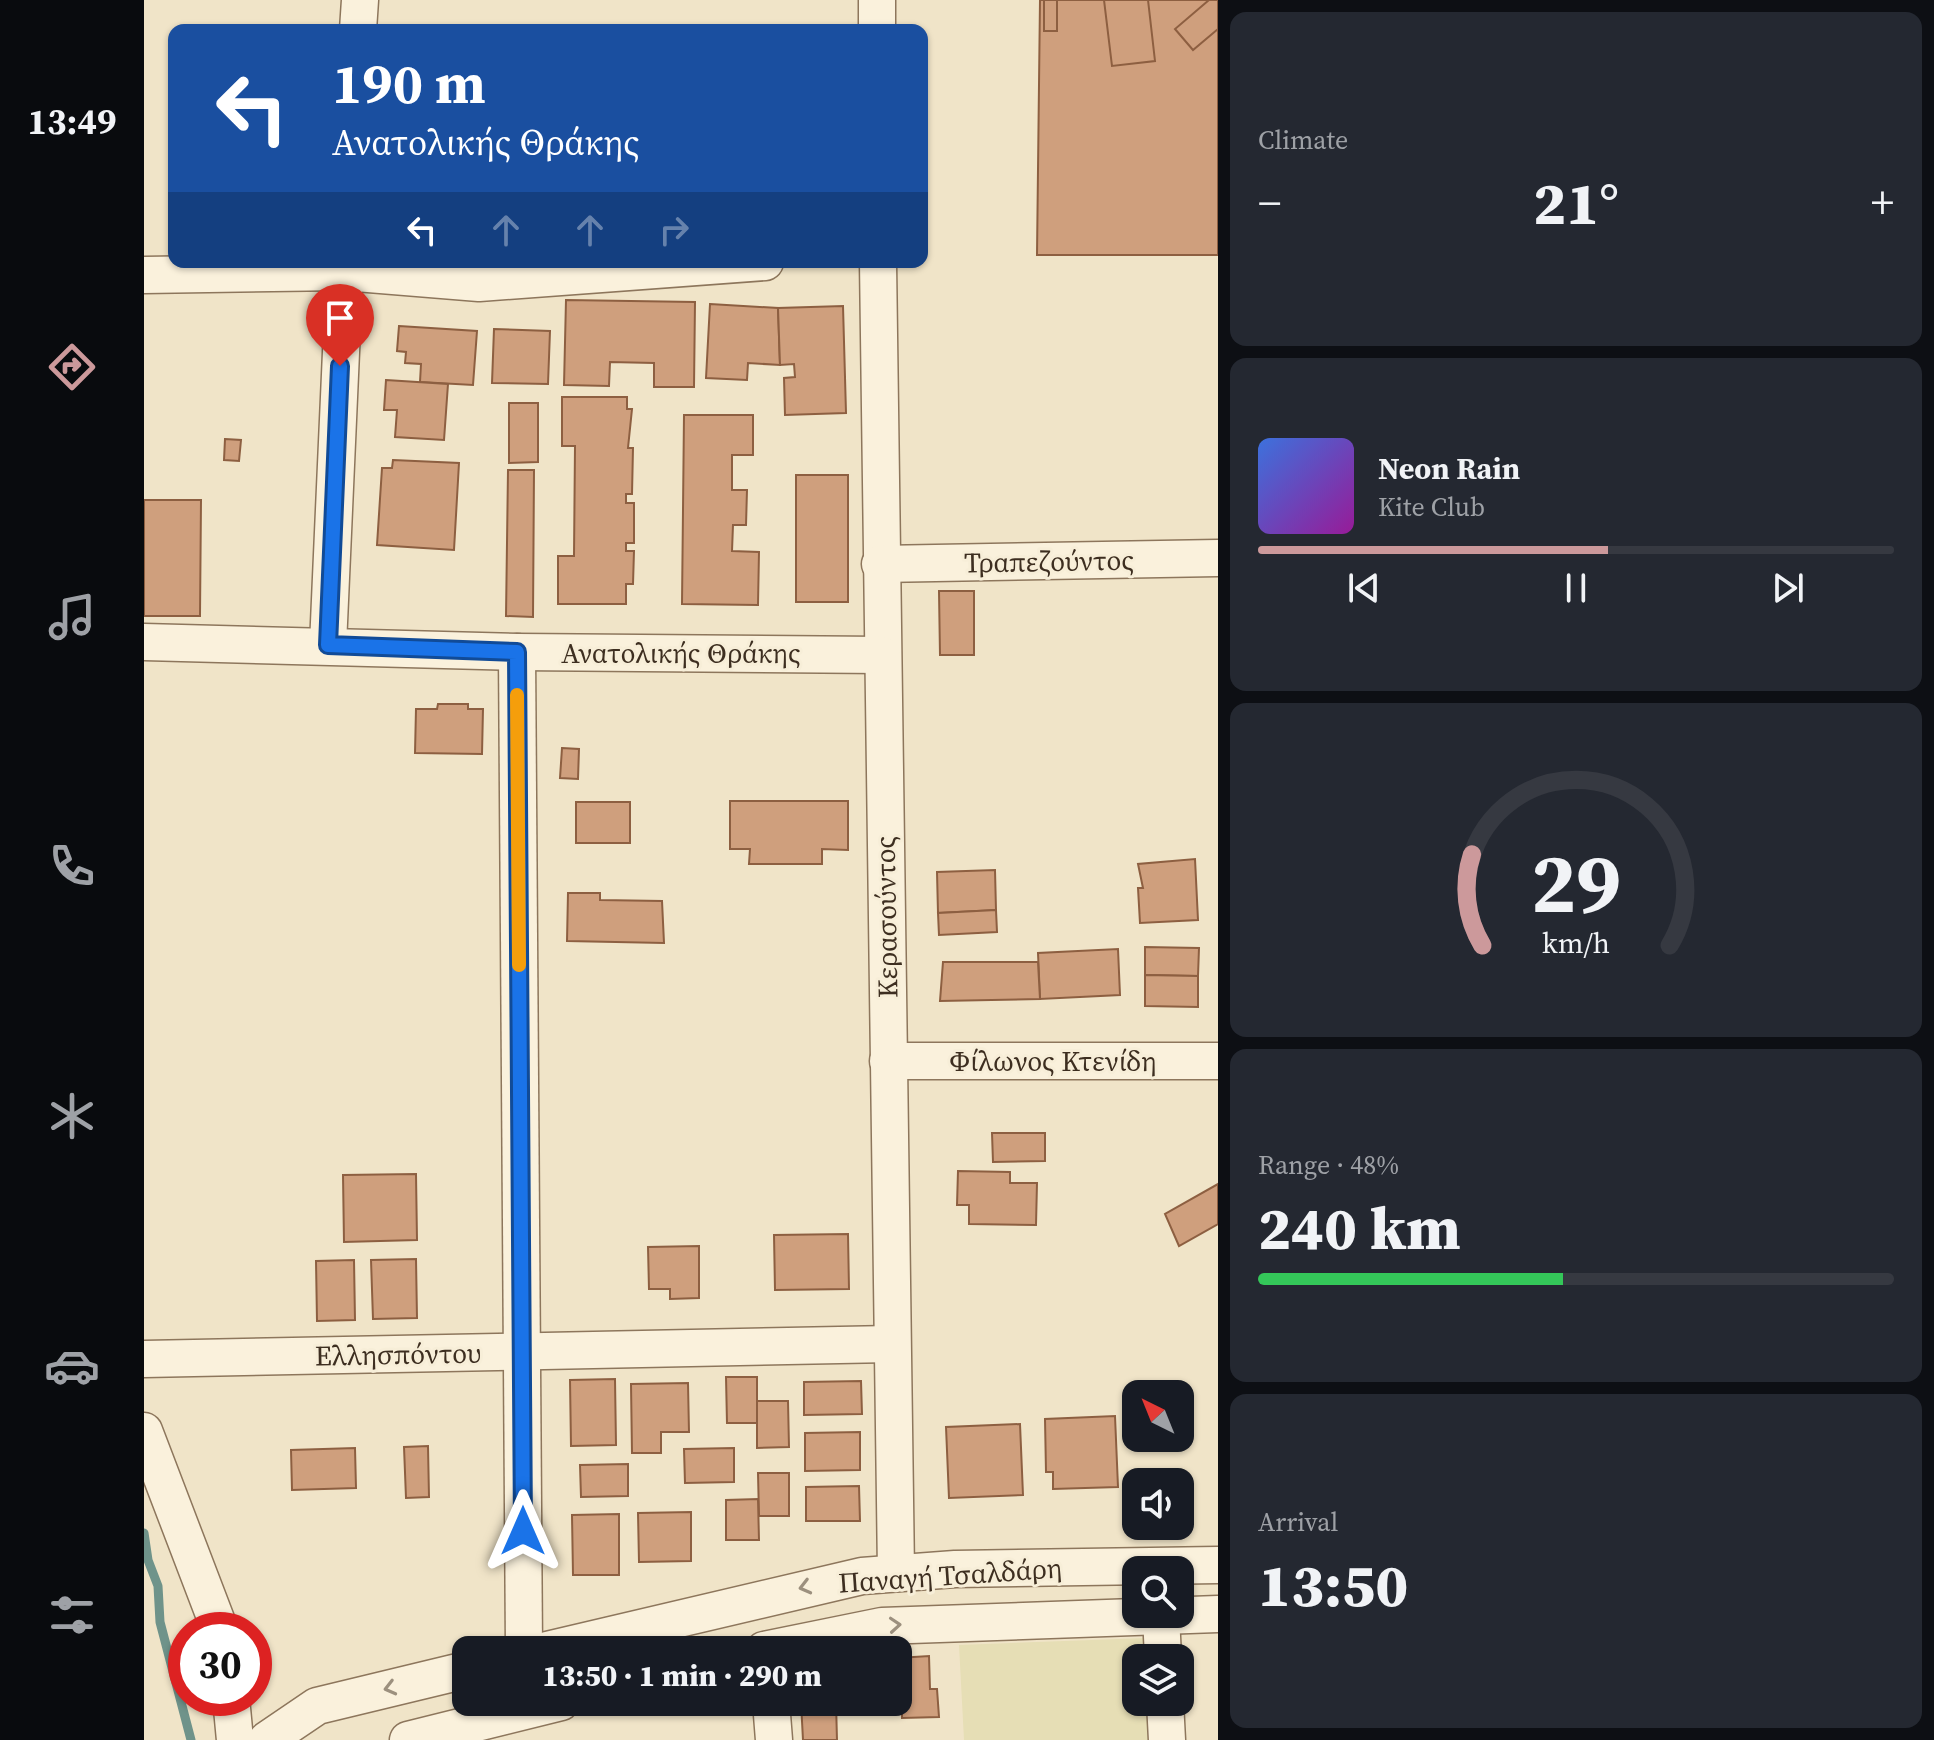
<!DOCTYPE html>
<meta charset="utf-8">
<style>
:root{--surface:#171b24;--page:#242831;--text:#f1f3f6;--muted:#9ea1a6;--line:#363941;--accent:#cc999b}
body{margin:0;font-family:"Source Serif 4",serif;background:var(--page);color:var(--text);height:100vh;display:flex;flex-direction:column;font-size:30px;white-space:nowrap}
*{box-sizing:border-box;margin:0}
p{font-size:26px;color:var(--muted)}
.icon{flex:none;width:44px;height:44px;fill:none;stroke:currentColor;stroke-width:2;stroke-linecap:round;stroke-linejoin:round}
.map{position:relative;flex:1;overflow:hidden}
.side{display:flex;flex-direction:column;gap:12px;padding:12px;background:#0d0f14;width:716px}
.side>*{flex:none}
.guide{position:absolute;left:24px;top:24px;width:760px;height:244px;border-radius:16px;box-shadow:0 2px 6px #0004;background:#1a4fa0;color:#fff;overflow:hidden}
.needle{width:52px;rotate:317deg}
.buttons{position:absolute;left:978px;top:1380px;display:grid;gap:16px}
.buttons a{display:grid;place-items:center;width:72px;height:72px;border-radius:16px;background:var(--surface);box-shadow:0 2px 6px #0004;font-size:40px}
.speed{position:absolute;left:24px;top:1612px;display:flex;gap:16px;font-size:40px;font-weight:700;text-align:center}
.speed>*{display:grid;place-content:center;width:104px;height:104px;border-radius:50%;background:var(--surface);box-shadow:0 2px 6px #0004;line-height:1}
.speed .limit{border:12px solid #d22;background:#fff;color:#111}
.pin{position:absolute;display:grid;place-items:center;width:68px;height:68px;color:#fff;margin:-82px -34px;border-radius:50% 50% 50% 0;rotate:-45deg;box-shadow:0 0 8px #0007}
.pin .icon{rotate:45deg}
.me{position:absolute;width:88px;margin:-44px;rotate:0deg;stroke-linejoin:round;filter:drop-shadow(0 0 6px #0008)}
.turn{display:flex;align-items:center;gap:28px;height:168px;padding:0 32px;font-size:36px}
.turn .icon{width:104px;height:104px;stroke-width:2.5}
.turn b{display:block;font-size:56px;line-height:68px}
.lanes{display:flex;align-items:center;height:76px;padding:0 32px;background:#0003;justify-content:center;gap:40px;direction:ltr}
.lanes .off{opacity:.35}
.big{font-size:60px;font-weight:800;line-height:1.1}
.side .widget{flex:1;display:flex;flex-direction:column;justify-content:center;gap:12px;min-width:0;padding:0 28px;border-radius:16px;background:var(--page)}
.side .dial{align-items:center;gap:0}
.dial svg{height:208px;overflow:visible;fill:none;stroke:var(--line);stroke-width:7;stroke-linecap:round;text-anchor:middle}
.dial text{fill:var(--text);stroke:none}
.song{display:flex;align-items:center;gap:24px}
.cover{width:96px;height:96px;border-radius:12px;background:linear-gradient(135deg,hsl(220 70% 55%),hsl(300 70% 35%))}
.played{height:8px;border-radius:4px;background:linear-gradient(90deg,var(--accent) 55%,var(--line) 55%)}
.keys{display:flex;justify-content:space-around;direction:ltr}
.heat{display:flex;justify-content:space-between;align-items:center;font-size:44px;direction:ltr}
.charge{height:12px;border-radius:6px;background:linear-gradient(90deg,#34c759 48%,var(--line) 0)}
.trip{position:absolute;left:308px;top:1636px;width:460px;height:80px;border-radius:16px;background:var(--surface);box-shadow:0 2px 6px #0004;font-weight:800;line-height:80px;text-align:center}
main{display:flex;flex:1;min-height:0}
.tab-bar{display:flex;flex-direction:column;width:144px;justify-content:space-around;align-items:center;background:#090b0e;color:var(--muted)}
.tab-bar .icon{width:56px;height:56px}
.tab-bar .selected{color:var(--accent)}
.tab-bar b{font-size:36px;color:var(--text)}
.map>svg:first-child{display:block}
</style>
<main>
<nav class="tab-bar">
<b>13:49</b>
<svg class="icon selected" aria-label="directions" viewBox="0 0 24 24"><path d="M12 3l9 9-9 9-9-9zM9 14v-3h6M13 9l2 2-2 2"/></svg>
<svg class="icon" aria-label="music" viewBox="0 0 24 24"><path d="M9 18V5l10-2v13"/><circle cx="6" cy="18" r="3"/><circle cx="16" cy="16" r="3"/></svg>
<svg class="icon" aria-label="phone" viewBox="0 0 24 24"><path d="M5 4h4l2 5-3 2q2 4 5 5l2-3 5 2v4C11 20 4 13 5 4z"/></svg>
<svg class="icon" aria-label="climate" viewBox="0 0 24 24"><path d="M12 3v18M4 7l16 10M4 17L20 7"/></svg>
<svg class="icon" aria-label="car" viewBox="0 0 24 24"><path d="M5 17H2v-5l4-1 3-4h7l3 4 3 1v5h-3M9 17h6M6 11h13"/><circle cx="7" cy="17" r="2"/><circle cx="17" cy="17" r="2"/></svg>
<svg class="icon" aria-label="filters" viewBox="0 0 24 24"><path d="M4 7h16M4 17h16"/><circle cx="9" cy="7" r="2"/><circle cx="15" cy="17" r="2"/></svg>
</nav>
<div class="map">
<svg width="1074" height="1740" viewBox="0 0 1074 1740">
<rect width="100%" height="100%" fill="#f0e4c8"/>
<path fill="#e6deb5" d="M1002,1638v20h-10v44h12l1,38h-185l-5,-95z"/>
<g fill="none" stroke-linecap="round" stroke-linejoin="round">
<path stroke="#6f938a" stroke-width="9" d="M0,1533l4,27 10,26 2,36 31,118"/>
</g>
<g fill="#cf9f7d" stroke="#8d5f41" stroke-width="2">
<path d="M896,0h178v255h-181z"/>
<rect x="900" y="0" width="13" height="31"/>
<path d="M960,0h44l7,61 -43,5z"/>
<path d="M1065,0h9v29l-25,21 -18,-21z"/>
<path d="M422,300l129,2 -1,85h-40v-24l-44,-1 -1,24 -45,-1z"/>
<path d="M566,304l68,4 2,57 -32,-2 -1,17 -41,-2z"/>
<path d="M699,306l3,107 -61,2 -1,-37 11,-1 -1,-13 -14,1 -2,-57z"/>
<path d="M255,326l78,5 -4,54 -53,-3 1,-18 -16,-1 1,-11 -9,-1z"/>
<path d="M350,329l56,2 -2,53 -56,-1z"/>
<path d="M242,380l62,4 -4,56 -49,-3 2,-27h-13z"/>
<path d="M418,397h65v12h5l-4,39h5l-1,46h-6v9h8v40h-8v8h8l-1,33h-7v20h-68v-48h16l1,-110h-13z"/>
<path d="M365,403h29v59l-29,1z"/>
<path d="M540,415h69v40h-21v35h15l-1,35h-13l-1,26 27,1 -1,53 -76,-1z"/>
<path d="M81,439l16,1 -2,21 -15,-1z"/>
<path d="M249,460l66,3 -5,87 -77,-5 5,-77h10z"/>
<path d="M364,470h26l-1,147 -27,-1z"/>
<rect x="652" y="475" width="52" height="127"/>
<path d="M0,500h57l-1,116h-56z"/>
<path d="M795,591h35v64h-34z"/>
<path d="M294,704h30v5h15l-1,45 -67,-1 1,-44h21z"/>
<path d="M418,748l17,1 -1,30 -18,-1z"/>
<path d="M586,801h118v49l-26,-1v15h-73l1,-15h-20z"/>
<rect x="432" y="802" width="54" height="41"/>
<path d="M1051,859l3,61 -58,3 -2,-35h5l-5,-24z"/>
<path d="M851,870l1,40 -58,3 -1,-41z"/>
<path d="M424,893h32v7l62,1 2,42 -97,-2z"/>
<path d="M852,910l1,22 -58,3 -1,-22z"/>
<path d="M1001,947l54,1 -1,28 -53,-1z"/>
<path d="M974,949l2,46 -80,4 -2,-46z"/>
<path d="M799,962h95l2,37 -100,2z"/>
<path d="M1001,975l53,1v31l-53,-1z"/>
<path d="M848,1133h53v28l-52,1z"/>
<path d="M814,1171l52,1v11h27l-1,42 -67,-1v-19h-12z"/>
<path d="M272,1174l1,66 -73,2 -1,-67z"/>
<path d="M1074,1184v40l-39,22 -14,-32z"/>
<path d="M704,1234l1,55 -74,1 -1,-55z"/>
<path d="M555,1246v52l-29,1v-10h-21l-1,-42z"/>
<path d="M272,1259l1,59 -44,1 -2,-59z"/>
<path d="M210,1260l1,60 -38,1 -1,-60z"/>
<path d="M582,1377h31v46h-30z"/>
<path d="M471,1379l1,66 -45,1 -1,-66z"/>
<path d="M717,1381l1,33 -58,1v-33z"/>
<path d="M544,1383l1,49h-28v21h-29l-1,-69z"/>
<path d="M613,1401h31l1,46 -32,1z"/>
<path d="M971,1416l3,71 -65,2v-17h-7l-1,-53z"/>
<path d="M876,1424l3,71 -74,3 -3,-71z"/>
<path d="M716,1432v38l-55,1v-38z"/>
<path d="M284,1446l1,51 -23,1 -2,-51z"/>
<path d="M211,1448l1,40 -64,2 -1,-40z"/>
<path d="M590,1448v34l-49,1 -1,-34z"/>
<path d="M484,1464v32l-47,1 -1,-32z"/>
<path d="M614,1473h31v43h-30z"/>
<path d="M715,1486l1,35h-54v-34z"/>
<path d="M614,1499l1,41h-33v-40z"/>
<path d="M547,1512v49l-52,1 -1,-49z"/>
<path d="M475,1514v61h-46l-1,-60z"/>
<path d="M785,1656l1,33h7l2,28 -37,1v-16l-31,2 27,-2v-44z"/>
<path d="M657,1702h35l1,38h-34z"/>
</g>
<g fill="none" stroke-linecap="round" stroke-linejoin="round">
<defs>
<g id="minor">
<path d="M733,0v30"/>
<path d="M214,30l2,-30"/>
<path d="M734,262l18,1311"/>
<path d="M0,275l200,-3 135,11 286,-21"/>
<path d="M736,564l338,-6"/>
<path d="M0,642l373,10 365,3"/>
<path d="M184,645l17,-383"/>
<path d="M373,652l7,998"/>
<path d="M744,1061h330"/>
<path d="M0,1359l747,-15"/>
<path d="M0,1431l76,199"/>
<path d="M1017,1615l2,43"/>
<path d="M403,1650l315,-74 93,-7 263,-4"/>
<path d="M620,1650l118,-24 336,-12"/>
<path d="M87,1698l4,42"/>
<path d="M627,1702l3,38"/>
<path d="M1021,1702l2,38"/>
<path d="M123,1740l50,-34 149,-36"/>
<path d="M264,1740l153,-38"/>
</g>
</defs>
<use href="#minor" stroke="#8d765c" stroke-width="39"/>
<use href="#minor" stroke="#faf1dc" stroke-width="36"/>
</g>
<defs><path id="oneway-chevron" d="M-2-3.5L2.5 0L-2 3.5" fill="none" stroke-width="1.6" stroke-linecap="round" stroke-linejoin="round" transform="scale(2)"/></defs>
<g stroke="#9c907e">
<use href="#oneway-chevron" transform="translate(661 1587) rotate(166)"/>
<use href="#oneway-chevron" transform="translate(751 1625) rotate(-4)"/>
<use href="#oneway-chevron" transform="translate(246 1688) rotate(166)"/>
</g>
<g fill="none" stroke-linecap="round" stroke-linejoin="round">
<defs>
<path id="route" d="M196,366l-12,279 189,7 6,879"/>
</defs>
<use href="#route" stroke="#114b97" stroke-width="20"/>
<use href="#route" stroke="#1a73e8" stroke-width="14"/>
<path stroke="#f59e0b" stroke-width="14" d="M373,695l2,270"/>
</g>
<g text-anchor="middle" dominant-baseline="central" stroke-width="6" stroke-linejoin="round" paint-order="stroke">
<g font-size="28" fill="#3d2e20" stroke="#f7eed8">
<text transform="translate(905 561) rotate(-1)">Τραπεζούντος</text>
<text x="537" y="653">Ανατολικής Θράκης</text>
<text transform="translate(742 917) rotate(-91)">Κερασούντος</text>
<text x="909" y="1061">Φίλωνος Κτενίδη</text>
<text transform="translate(254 1354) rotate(-1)">Ελλησπόντου</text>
<text transform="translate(806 1575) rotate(-4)">Παναγή Τσαλδάρη</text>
</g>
</g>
</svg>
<div class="buttons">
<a><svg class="needle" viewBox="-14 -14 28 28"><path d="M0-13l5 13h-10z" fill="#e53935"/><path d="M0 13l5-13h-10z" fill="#9ea1a6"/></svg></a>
<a><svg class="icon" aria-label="sound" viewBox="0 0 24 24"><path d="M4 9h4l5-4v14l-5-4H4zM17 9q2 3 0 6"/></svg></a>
<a><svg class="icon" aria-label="search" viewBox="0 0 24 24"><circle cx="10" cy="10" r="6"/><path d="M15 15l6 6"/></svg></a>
<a><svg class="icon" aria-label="layers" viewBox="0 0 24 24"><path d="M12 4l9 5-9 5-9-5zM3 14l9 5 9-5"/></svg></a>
</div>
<div class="speed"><div class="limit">30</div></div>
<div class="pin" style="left:196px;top:366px;background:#d93025"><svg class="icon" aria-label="arrive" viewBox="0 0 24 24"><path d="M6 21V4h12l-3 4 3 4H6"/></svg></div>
<svg class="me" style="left:379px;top:1531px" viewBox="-20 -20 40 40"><path d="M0-17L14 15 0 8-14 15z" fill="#1a73e8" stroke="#fff" stroke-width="4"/></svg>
<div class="trip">13:50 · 1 min · 290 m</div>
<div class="guide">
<div class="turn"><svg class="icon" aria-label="left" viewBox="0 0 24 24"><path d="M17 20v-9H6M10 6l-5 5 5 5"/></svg><div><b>190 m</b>Ανατολικής Θράκης</div></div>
<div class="lanes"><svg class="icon" aria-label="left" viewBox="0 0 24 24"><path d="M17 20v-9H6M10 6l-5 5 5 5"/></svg><svg class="icon off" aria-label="ahead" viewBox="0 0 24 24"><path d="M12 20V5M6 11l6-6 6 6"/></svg><svg class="icon off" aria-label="ahead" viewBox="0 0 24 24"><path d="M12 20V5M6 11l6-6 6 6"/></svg><svg class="icon off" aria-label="right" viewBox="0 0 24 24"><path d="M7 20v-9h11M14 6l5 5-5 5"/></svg></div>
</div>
</div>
<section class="side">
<div class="widget"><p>Climate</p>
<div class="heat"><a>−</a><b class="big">21°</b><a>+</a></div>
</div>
<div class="widget">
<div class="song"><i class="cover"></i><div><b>Neon Rain</b><p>Kite Club</p></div></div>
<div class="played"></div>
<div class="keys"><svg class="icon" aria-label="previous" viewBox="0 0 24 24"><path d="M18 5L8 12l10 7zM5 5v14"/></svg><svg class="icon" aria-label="pause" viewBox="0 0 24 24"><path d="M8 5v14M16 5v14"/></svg><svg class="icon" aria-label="next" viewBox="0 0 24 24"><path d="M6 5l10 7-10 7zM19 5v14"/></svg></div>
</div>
<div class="widget dial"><svg viewBox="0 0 100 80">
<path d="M14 69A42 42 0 1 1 86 69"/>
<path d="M14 69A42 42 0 0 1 10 34" stroke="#cc999b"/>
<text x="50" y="56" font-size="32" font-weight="700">29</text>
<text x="50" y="72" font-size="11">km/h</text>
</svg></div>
<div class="widget"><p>Range · 48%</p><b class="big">240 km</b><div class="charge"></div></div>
<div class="widget"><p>Arrival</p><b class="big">13:50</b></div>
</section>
</main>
